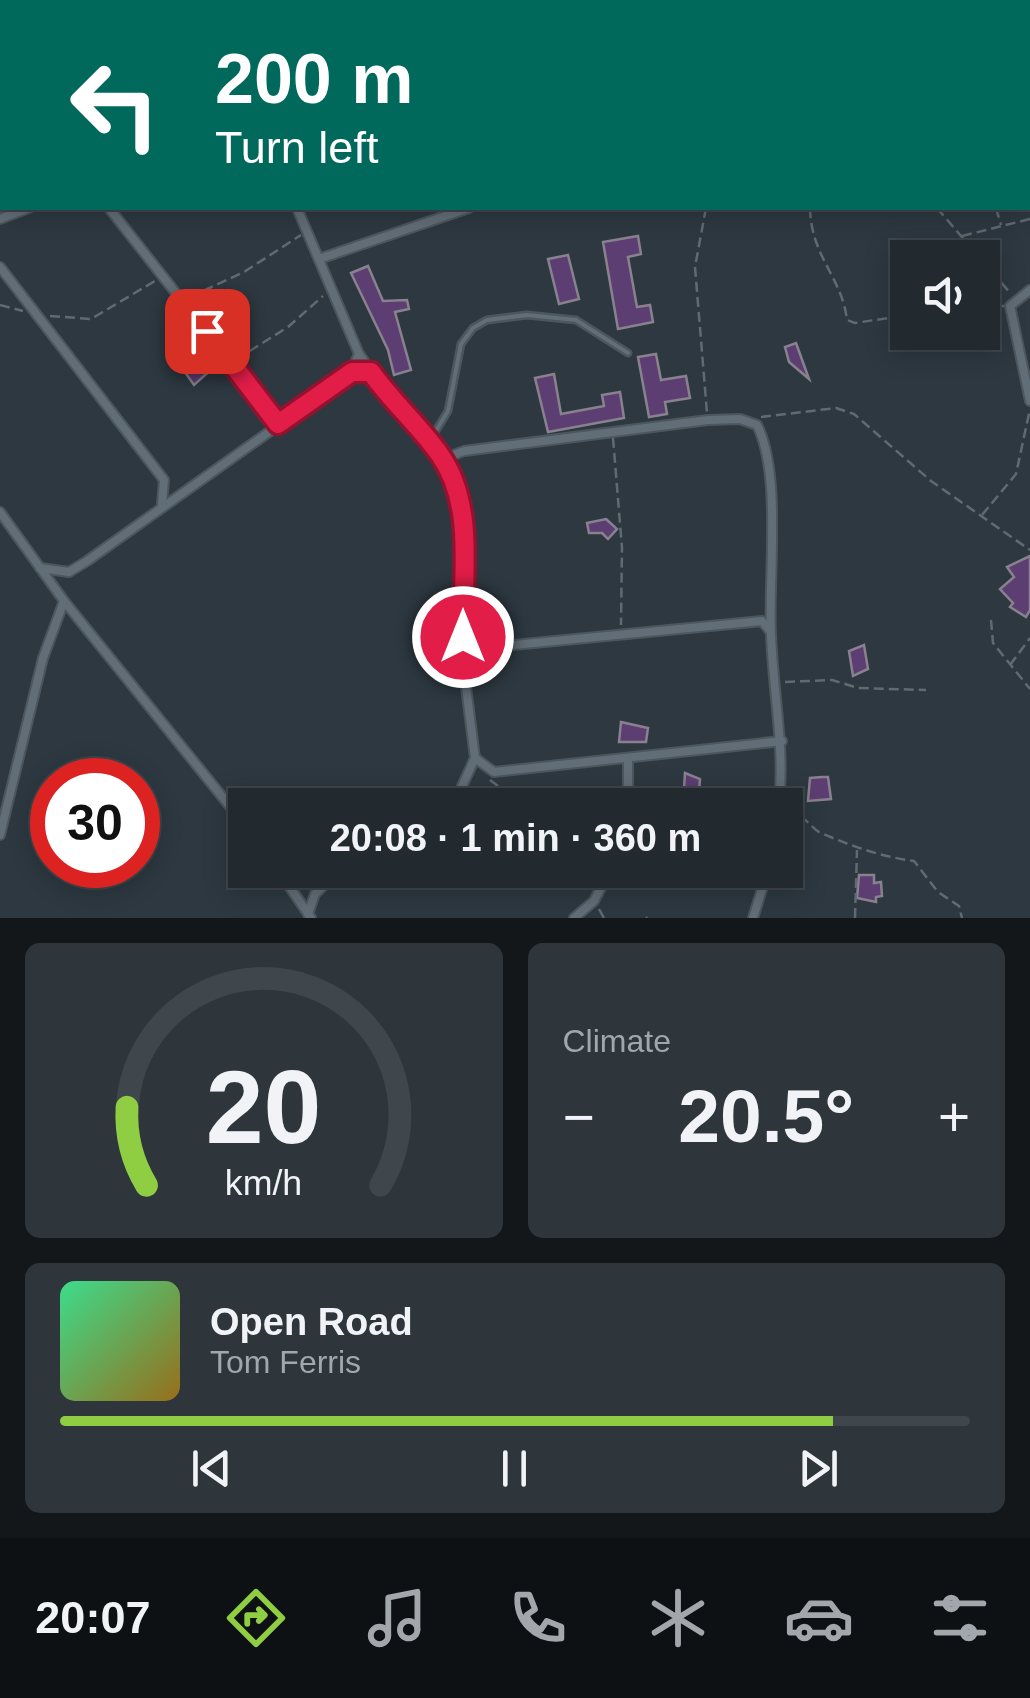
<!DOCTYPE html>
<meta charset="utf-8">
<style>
:root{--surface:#222a30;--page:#2e363c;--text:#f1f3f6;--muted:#a2a7ab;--line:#3f464c;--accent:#8fcd42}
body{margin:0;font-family:Helvetica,sans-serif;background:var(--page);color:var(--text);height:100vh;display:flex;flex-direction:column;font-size:38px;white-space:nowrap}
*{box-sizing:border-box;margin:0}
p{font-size:32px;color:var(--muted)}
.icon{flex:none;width:55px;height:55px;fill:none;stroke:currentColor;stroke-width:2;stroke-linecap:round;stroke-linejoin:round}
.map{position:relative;height:918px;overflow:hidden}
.sheet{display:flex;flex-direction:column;gap:25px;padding:25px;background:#13171a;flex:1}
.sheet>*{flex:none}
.hud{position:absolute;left:0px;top:0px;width:1030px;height:210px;box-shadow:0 5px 25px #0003,0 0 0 2px var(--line);background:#00695c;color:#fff;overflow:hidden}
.fabs{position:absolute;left:890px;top:240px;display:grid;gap:20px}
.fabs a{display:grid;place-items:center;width:110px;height:110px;border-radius:0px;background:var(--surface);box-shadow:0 5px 25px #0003,0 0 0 2px var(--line);font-size:50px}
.speed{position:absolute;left:30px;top:758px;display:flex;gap:20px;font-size:50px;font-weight:700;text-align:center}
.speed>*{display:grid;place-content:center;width:130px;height:130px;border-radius:50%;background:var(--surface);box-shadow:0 5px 25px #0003,0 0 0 2px var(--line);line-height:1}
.speed .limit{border:15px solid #d22;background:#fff;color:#111}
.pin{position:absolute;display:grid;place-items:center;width:85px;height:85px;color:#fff;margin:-42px;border-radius:20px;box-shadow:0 5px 15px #0006}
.me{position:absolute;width:110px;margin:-55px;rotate:0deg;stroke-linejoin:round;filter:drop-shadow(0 0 8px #0008)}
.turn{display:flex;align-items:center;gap:35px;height:210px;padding:0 50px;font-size:45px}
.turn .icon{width:130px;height:130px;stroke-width:2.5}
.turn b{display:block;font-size:70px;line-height:85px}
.big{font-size:75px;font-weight:700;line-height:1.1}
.sheet .card{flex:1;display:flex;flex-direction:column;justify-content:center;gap:15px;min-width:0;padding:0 35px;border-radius:15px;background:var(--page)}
.sheet .dial{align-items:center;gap:0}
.dial svg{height:260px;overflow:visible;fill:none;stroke:var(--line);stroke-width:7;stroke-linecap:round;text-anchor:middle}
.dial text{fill:var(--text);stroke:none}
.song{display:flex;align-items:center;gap:30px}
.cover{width:120px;height:120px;border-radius:15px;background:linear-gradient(135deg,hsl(150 70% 55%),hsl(40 70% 35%))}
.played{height:10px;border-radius:5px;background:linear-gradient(90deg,var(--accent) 85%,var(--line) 85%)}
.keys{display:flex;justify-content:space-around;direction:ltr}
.heat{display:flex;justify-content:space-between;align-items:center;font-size:55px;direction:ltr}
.sheet .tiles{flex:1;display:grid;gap:25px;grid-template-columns:1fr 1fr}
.card:last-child{grid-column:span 2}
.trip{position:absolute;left:228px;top:788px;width:575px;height:100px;border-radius:0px;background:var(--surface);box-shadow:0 5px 25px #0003,0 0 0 2px var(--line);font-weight:700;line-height:100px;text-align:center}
.tabs{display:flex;height:160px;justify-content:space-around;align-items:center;background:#0e1113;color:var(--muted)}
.tabs .icon{width:70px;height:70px}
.tabs .active{color:var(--accent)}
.tabs b{font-size:45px;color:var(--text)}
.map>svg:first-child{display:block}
</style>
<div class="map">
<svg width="1030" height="918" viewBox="0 0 1030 918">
<rect width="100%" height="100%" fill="#2d3840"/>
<g fill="#5d3e72" stroke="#88818e" stroke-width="2.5">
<path d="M638,236l3,18 -13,3 9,50 13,-2 3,17 -35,7 -15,-87z"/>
<path d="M568,255l11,44 -20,5 -11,-45z"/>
<path d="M368,266l15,35 24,-1 2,9 -14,3 16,58 -17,5 -6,-25 -37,-77z"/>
<path d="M796,343l13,36 -20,-17 -4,-15z"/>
<path d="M656,354l5,26 25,-4 4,22 -25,4 2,12 -18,3 -11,-60z"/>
<path d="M207,358l6,10 -19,17 -12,-17 13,-9 3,4z"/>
<path d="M554,374l7,40 43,-8 -2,-11 18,-3 4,26 -76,14 -13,-54z"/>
<path d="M606,519l11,10 -9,10 -6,-6h-13l-2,-10z"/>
<path d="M1030,556v54l-4,7 -16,-10 3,-4 -13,-14 14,-12 -7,-10z"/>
<path d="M864,645l4,24 -15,7 -4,-25z"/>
<path d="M621,722l27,6 -2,14h-27z"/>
<path d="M685,773l15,6 -1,13 15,3 -1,4 -51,-1v-10h22z"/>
<path d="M822,777h6l3,22 -23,2 2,-23z"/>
<path d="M859,875h15v8l7,-1 1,14 -6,1v5l-19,-4z"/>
</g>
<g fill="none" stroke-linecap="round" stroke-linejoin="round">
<defs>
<path id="service" d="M429,442l19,-31 13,-67 12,-16 14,-8 40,-5 49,5 52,33"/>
<g id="minor">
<path d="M249,0v2"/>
<path d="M537,0v2"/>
<path d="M671,0l1,2"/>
<path d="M929,2l5,-2"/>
<path d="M0,75l2,3"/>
<path d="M109,208l169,215"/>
<path d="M297,208l62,146 32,46 52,59 18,49 3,163 11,87 -16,35 -15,12"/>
<path d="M0,219l29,-11"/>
<path d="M319,259l150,-51"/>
<path d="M0,267l164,213 -2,24"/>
<path d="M1030,290l-20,16 20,95"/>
<path d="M443,459l21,-8 244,-31 32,-1 17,6c25,49 11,154 14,209 2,58 14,113 8,171"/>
<path d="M0,512l64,89 181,224"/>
<path d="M40,568l29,4 18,-11 251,-178 13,-11 8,-18"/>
<path d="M464,638l17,10 281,-27 8,10"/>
<path d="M475,758l19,14 288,-31"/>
<path d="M628,805v-47"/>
<path d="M0,835l43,-177 21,-57"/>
<path d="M278,870l33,48"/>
<path d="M308,914l7,-20 25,-24"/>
<path d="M574,918l20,-17 16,-31"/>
<path d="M753,918l15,-48"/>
</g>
</defs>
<use href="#service" stroke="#4c565d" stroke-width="9"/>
<use href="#minor" stroke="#4c565d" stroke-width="12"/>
<g stroke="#606a71" stroke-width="2.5" stroke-dasharray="10 5" stroke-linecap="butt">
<path d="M132,0l3,2"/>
<path d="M154,2l8,-2"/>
<path d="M1028,122h2"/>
<path d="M706,208l-11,59 12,146"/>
<path d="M810,208c1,49 32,69 37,112l8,3 53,-8"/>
<path d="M937,208l43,50"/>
<path d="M996,208l5,17"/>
<path d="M962,236l68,-17"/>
<path d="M982,260l29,34"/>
<path d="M190,297l54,-25 57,-37"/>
<path d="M0,305l23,6"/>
<path d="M982,307l22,-1"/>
<path d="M50,316l41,3 64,-38"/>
<path d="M237,359l51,-32 35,-31"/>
<path d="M761,417l75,-9 18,6 77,67 99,69"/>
<path d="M613,438l9,110 -1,77"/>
<path d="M982,515l34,-41 14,-65"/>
<path d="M991,620l2,23 37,46"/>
<path d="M1010,665l20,-27"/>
<path d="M785,682l47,-2 26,8 68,2"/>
<path d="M490,780l34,25"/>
<path d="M785,820l17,-2c8,4 11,12 19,15 30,13 61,24 93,28l24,31 21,14 3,12"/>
<path d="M575,870l15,18"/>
<path d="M599,909l5,9"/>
<path d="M646,917l1,1"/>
<path d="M855,918l2,-68"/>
</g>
<use href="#service" stroke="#616d77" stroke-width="4"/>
<use href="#minor" stroke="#616d77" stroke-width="8"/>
</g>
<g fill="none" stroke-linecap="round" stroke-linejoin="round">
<defs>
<path id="route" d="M207,331l71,93 74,-52h19c21,30 49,54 69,83 36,51 22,124 23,182"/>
</defs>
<use href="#route" stroke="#92132f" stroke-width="25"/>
<use href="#route" stroke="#e11d48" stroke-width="18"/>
</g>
</svg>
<div class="fabs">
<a><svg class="icon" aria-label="sound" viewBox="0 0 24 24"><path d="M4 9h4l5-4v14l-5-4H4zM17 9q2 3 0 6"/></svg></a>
</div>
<div class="speed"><div class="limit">30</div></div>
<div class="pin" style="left:207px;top:331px;background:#d93025"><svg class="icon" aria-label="arrive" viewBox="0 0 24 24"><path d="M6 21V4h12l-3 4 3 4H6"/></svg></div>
<svg class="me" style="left:463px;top:637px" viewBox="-20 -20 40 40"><circle r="17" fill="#e11d48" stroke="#fff" stroke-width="3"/><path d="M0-11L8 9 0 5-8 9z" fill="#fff"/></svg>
<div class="trip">20:08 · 1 min · 360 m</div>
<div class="hud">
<div class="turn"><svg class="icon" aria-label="left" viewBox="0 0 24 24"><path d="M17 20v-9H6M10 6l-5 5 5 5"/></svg><div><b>200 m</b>Turn left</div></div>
</div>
</div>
<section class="sheet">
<div class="tiles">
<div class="card dial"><svg viewBox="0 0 100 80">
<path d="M14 69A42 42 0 1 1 86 69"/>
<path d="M14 69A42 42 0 0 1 8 45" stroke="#8fcd42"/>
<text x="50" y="56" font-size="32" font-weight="700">20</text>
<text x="50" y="72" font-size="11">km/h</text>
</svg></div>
<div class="card"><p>Climate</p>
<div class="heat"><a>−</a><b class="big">20.5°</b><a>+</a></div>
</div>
<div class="card">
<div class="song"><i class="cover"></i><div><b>Open Road</b><p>Tom Ferris</p></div></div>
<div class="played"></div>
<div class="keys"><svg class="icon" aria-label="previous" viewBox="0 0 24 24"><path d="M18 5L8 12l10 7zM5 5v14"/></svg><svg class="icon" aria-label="pause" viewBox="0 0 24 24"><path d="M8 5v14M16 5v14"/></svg><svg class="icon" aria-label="next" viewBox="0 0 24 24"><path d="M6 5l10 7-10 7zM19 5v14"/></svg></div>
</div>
</div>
</section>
<nav class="tabs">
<b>20:07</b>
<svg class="icon active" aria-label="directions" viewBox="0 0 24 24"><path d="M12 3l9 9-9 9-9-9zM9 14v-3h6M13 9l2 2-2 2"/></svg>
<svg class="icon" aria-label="music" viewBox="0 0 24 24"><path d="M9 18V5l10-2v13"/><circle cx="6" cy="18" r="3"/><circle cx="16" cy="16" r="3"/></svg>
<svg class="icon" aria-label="phone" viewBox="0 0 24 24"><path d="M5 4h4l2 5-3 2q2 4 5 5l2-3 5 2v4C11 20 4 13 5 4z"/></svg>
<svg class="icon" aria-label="climate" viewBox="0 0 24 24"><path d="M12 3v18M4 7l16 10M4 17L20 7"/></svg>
<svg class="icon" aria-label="car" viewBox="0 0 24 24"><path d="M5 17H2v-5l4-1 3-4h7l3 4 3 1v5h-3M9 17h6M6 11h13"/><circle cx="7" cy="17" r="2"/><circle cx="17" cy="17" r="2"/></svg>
<svg class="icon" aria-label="filters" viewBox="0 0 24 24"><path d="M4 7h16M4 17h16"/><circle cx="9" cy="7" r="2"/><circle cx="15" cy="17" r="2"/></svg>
</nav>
